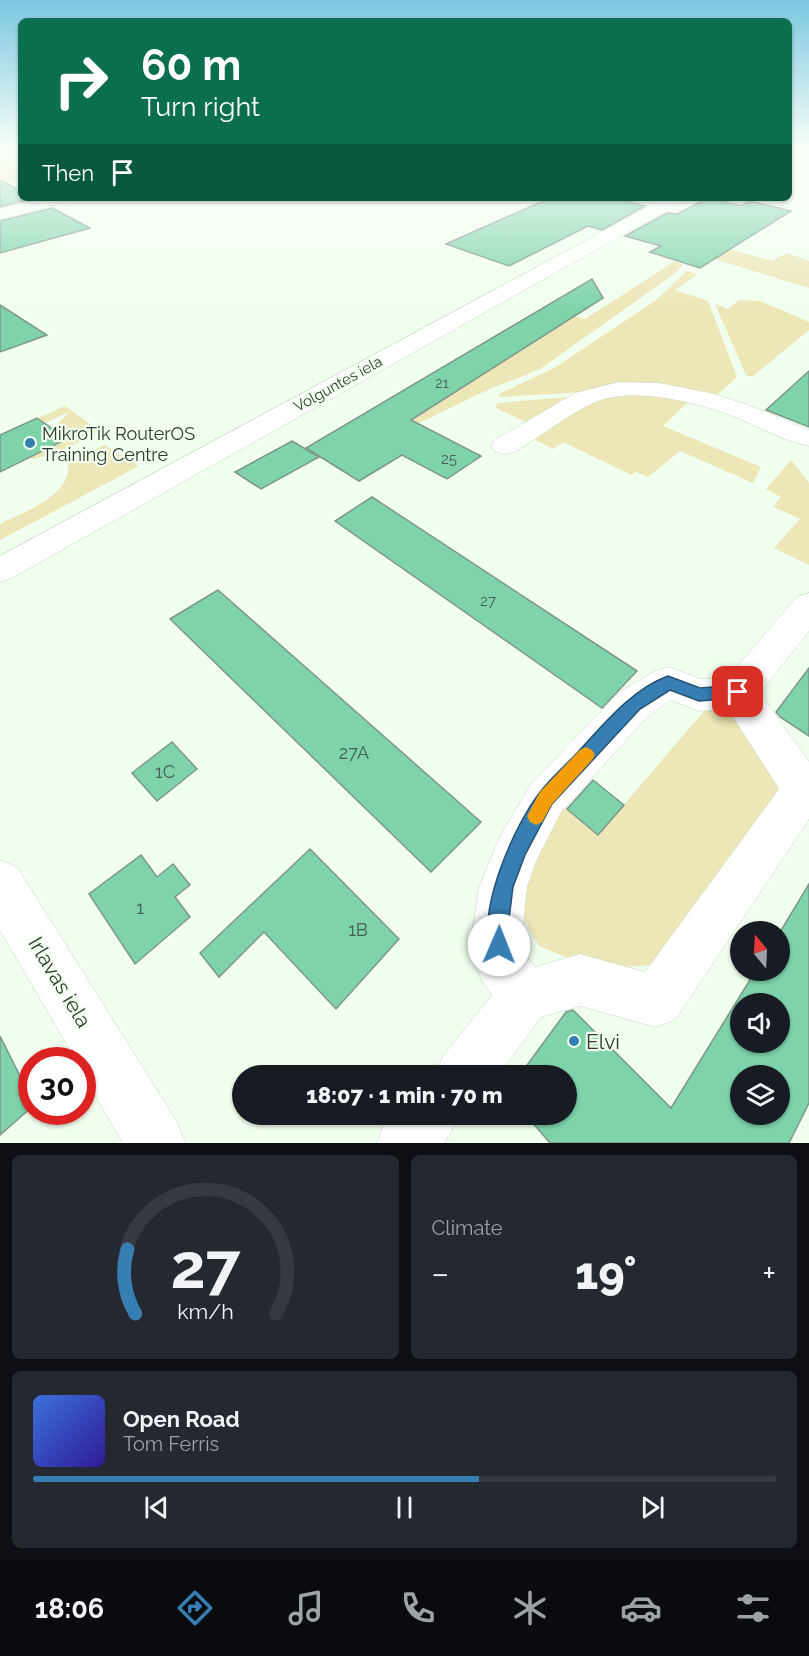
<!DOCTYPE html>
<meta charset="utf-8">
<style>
:root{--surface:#171b24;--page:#242831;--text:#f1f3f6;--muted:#9ea1a6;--line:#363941;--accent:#377eb3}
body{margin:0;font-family:Raleway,sans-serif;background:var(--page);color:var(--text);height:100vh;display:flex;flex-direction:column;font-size:22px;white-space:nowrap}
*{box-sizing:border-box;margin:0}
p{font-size:20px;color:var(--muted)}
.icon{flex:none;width:33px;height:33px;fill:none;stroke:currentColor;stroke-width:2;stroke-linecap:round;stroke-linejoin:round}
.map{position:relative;height:1143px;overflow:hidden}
.panel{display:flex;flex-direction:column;gap:12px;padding:12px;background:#0d0f14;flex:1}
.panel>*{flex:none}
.hud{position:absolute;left:18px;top:18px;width:774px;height:183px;border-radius:9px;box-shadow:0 2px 4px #0004;background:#0b6e4f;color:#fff;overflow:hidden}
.needle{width:39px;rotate:342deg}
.fabs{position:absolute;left:730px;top:921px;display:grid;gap:12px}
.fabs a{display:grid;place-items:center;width:60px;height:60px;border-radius:50%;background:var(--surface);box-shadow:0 2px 4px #0004;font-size:30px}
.speed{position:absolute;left:18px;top:1047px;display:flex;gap:12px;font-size:30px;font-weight:700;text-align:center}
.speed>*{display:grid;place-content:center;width:78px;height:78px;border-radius:50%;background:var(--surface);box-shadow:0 2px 4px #0004;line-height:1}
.speed .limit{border:9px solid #d22;background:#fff;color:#111}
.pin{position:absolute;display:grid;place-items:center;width:51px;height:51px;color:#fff;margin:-26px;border-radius:12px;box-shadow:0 3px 9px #0006}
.me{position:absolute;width:66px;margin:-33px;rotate:1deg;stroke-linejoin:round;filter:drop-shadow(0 0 4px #0008)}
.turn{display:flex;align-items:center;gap:21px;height:126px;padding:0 24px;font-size:27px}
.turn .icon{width:78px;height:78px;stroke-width:2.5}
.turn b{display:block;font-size:42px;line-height:51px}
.then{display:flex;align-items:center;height:57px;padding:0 24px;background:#0003;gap:12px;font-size:22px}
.big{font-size:45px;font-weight:800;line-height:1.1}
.panel .tile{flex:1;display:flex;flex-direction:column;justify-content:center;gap:9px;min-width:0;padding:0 21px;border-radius:9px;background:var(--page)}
.panel .dial{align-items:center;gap:0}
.dial svg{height:156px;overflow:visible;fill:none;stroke:var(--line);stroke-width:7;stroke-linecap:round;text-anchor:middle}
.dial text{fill:var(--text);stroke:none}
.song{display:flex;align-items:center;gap:18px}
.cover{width:72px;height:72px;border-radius:9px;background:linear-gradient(135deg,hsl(220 70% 55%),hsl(250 70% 35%))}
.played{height:6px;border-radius:3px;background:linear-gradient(90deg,var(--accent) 60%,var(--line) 60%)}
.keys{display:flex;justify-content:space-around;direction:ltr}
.heat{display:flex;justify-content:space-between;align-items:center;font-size:33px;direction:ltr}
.panel .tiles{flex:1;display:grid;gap:12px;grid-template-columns:1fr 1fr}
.tile:last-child{grid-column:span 2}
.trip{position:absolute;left:232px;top:1065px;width:345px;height:60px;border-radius:30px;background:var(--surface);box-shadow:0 2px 4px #0004;font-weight:800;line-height:60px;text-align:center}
.tabs{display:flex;height:96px;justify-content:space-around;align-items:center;background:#090b0e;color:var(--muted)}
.tabs .icon{width:42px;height:42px}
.tabs .active{color:var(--accent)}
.tabs b{font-size:27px;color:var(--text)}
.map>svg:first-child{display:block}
</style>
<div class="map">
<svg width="809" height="1143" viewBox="0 0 809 1143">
<rect width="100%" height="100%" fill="#f1ffef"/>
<g fill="#ede6b7">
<path d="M0,150h21v29l-21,5z"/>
<path d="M728,249l44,12 15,-8 22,8v27l-101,-31z"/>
<path d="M675,261l8,4 -9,9 -134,95 -57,23 -123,60 -30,-19 4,-2 32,17 209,-132 10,3z"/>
<path d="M687,271l11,3 -23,16 33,11 29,76 -22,20 -129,-5 -86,5 -1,-3 4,-2 53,-25 99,-66z"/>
<path d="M739,300l21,1 49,21v8l-57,47 -6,-2 -31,-71 13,5z"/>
<path d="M630,393l61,6 -28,27 98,41 -8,16 -73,-32 -32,26 -12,-5 -5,3 -68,-33 -10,7 -25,-13 61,-37z"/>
<path d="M581,396l-52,28 -33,-16 1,-5z"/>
<path d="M65,406l35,25 -44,23 -23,5 -3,-1 36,-18 -13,-11 16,-17 -24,11 -7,-5z"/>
<path d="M104,445l35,21 -139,74v-16c23,-12 72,-28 68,-60z"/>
<path d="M791,460l18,23v82l-35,-17 26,-29 -27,-12 8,-10 -15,-8z"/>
<path d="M737,703l52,81 -136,181 -34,2 -44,-6 -36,-15 -15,-27 -1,-29 19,-46 22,-37 34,28 112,-131z"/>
</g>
<g fill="#7ed3ab" stroke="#7f968a" stroke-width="1.5" fill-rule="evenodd">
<path d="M0,180l21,11v7h13l-34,9z"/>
<path d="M550,198h63l32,8 -43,24 -14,-4 -79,40 -63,-22z"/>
<path d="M708,198l33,8 9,-5 41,10 -91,57 -50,-16 11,-6 -36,-10 42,-23 10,1z"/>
<path d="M52,208l38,20 -90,25v-32z"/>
<path d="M592,279l11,19 -192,122 70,36 -34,23 -45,-24 -43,26 -53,-33z"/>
<path d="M0,305l47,30 -47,17z"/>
<path d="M809,371v56l-43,-17z"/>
<path d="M37,418l30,21 -67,33v-37z"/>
<path d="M292,441l27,16 -58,32 -26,-17z"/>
<path d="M372,497l265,174 -35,37 -267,-187z"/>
<path d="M218,590l263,232 -50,50 -261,-253z"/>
<path d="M809,668v68l-29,-19 -4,-5z"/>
<path d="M172,742l25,27 -40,32 -25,-28z"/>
<path d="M593,780l31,25 -26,30 -31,-26z"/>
<path d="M310,849l89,90 -63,70 -72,-77 -45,45 -19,-24z"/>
<path d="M141,855l16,22 16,-13 17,21 -15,12 15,20 -55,47 -46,-70z"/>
<path d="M809,884v219l-20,40h-239l-25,-29h42v-38h-48l47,-64 7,-2 98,98 85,-138h24v-38zM741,1004h39v38h-39zM741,1076h39v38h-39z"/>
<path d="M0,1036l32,64v7l-32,28z"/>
</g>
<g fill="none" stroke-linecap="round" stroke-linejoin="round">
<defs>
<g id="minor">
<path d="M44,198h27l-2,3 -69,18v-10z"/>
<path d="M665,198h20l-2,3 -671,377 -12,4v-26z"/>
<path d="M619,382l41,1 50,10 36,11 63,26v16c-29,-6 -53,-21 -81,-32 -36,-13 -99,-28 -135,-11 -27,13 -53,33 -78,49l-10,2 -10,-2 -4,-6 4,-6 80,-47z"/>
<path d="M809,593v38l-49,62 49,69v57l-134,201 -19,7 -76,-21 -39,11 -43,59h-63l8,-20 49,-61 -10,-14 -7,-18 -2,-36 6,-40 22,-52 30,-51 89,-92 35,-21 13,-4 33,12 27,-2 69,-80zM671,700l28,11 29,-2 51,80 -134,183 -65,-18 -45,13 -10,-13 -2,-27 4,-40 9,-26 25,-49 87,-96z"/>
<path d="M0,860l17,7 160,255 8,21h-62l-41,-70v-13h-6l-76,-130z"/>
<path d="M392,1114h67l-9,20 -6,9h-67l8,-21z"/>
</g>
</defs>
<use href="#minor" stroke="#c6d6c3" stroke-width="1"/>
<use href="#minor" fill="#fff" fill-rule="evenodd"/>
</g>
<linearGradient id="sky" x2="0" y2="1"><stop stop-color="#7bc7e0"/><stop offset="0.48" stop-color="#f9fff8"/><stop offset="1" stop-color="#f9fff8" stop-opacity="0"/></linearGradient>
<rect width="809" height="310" fill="url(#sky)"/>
<path fill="#377eb3" stroke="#245274" stroke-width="1.5" d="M668,676l32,12 38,-3 6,2 2,5 -2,4 -6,2 -39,3 -29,-11 -30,19 -88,95 -27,51 -12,32 -5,40 1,18 -3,7 -7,3 -7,-3c-17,-39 23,-129 49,-161 11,-14 25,-26 37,-39 26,-28 54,-63 90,-76z"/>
<path fill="#f59e0b" d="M586,747l6,3 3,5 -3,5 -40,44 -10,18 -6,3 -6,-3 -3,-6 13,-24 40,-42z"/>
<g fill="#377eb3" stroke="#f1ffef" stroke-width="2">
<circle cx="30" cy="443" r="6"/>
<circle cx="574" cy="1041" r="6"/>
</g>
<g text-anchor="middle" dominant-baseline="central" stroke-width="4.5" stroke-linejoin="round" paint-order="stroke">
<g font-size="14" fill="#456050">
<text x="442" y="383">21</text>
</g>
<g font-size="15" fill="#323931" stroke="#f1ffef">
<text transform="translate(338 384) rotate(-29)">Volguntes iela</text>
</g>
<g font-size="15" fill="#456050">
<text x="449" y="459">25</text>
<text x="488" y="601">27</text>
</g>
<g font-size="18" fill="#323931" stroke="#f1ffef" text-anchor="start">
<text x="42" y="433">MikroTik RouterOS<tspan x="42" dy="21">Training Centre</tspan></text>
</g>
<g font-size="18" fill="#456050">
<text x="354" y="752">27A</text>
<text x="165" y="771">1C</text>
<text x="140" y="907">1</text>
<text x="358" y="929">1B</text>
</g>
<g font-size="21" fill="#323931" stroke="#f1ffef">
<text transform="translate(60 982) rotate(59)">Irlavas iela</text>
</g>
<g font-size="21" fill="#323931" stroke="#f1ffef" text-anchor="start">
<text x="586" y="1041">Elvi</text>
</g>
</g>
</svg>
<div class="fabs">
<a><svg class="needle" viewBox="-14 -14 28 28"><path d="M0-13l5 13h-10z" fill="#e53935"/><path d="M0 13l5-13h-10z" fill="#9ea1a6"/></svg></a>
<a><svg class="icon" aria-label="sound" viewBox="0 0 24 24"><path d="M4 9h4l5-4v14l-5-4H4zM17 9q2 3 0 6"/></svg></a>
<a><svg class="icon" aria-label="layers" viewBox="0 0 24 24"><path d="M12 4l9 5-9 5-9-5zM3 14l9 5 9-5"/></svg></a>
</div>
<div class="speed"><div class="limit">30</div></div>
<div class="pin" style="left:738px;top:692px;background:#d93025"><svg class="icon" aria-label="arrive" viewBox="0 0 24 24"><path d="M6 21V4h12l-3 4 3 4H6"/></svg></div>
<svg class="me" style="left:499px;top:945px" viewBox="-20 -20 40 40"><circle r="19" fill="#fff"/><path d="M0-13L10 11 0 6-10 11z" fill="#377eb3"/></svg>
<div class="trip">18:07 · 1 min · 70 m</div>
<div class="hud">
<div class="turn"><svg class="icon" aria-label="right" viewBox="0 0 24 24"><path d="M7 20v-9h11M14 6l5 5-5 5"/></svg><div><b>60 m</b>Turn right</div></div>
<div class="then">Then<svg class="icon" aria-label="arrive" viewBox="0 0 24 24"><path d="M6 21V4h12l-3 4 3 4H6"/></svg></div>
</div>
</div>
<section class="panel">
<div class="tiles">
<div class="tile dial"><svg viewBox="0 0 100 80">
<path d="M14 69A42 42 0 1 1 86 69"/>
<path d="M14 69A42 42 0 0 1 10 36" stroke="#377eb3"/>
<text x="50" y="56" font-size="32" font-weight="700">27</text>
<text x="50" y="72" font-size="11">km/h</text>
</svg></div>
<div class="tile"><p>Climate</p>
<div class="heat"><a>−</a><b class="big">19°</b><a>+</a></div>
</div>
<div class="tile">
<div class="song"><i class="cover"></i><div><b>Open Road</b><p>Tom Ferris</p></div></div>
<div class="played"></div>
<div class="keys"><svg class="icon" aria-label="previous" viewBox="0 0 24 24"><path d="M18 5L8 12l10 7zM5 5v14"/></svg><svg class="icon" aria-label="pause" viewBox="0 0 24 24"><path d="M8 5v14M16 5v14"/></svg><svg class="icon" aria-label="next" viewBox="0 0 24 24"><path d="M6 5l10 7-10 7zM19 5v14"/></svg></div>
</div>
</div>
</section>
<nav class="tabs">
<b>18:06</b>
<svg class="icon active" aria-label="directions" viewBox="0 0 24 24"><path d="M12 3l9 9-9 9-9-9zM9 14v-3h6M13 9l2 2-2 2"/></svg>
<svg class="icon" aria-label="music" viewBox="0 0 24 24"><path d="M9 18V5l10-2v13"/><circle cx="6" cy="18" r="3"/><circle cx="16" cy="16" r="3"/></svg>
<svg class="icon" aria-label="phone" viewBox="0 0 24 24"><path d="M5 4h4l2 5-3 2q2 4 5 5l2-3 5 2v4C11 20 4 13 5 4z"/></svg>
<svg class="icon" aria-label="climate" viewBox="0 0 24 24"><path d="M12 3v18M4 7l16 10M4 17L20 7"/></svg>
<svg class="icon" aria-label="car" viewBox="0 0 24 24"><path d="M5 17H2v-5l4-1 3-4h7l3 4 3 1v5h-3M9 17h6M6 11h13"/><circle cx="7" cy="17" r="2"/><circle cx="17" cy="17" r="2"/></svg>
<svg class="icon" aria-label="filters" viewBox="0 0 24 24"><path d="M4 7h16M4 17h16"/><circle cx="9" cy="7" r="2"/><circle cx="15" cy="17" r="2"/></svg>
</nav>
